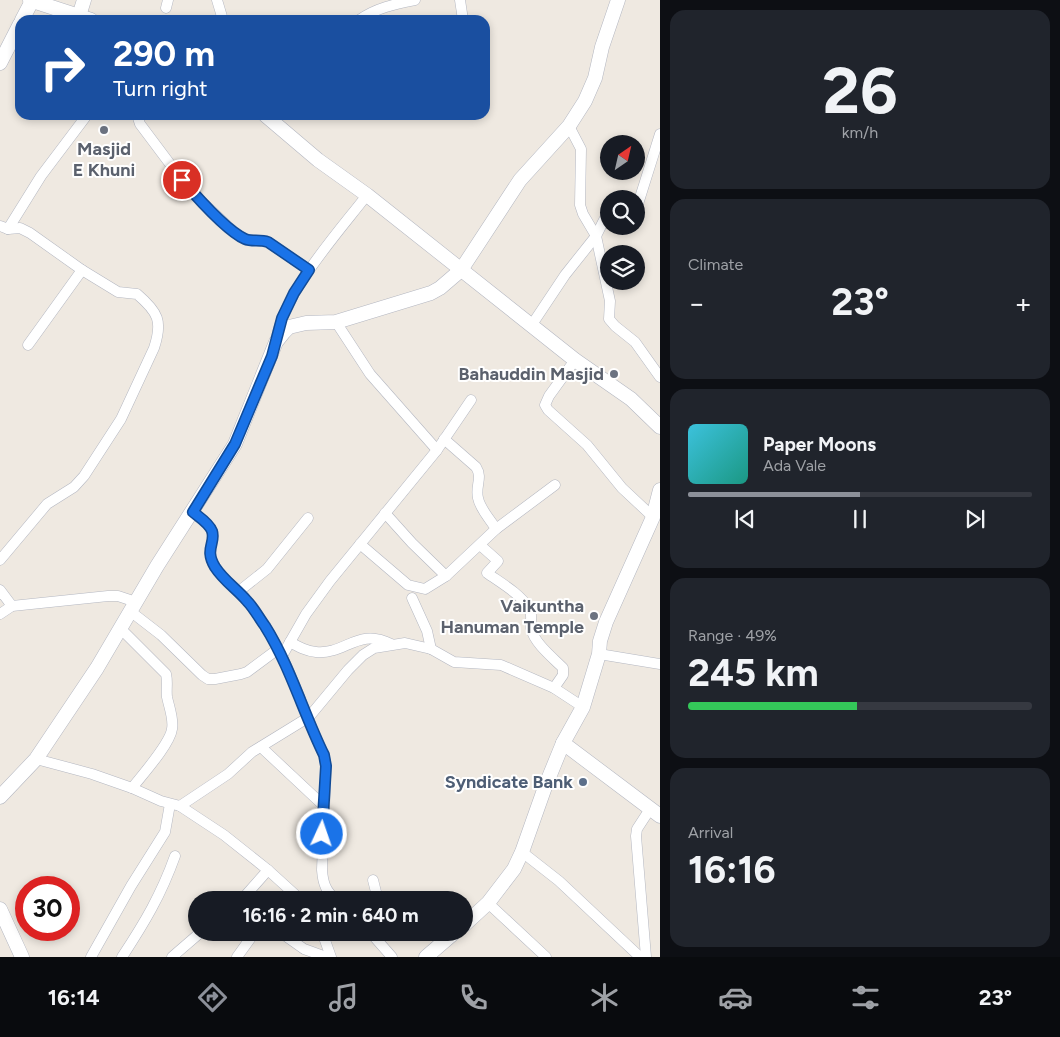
<!DOCTYPE html>
<meta charset="utf-8">
<style>
:root{--surface:#171b24;--page:#20242c;--text:#f1f3f6;--muted:#9ea1a6;--line:#363941;--accent:#8c9099}
body{margin:0;font-family:Figtree,sans-serif;background:var(--page);color:var(--text);height:100vh;display:flex;flex-direction:column;font-size:19px;white-space:nowrap}
*{box-sizing:border-box;margin:0}
p{font-size:16px;color:var(--muted)}
.icon{flex:none;width:28px;height:28px;fill:none;stroke:currentColor;stroke-width:2;stroke-linecap:round;stroke-linejoin:round}
.map{position:relative;flex:1;overflow:hidden}
.panel{display:flex;flex-direction:column;gap:10px;padding:10px;background:#0d0f14;width:400px}
.panel>*{flex:none}
.banner{position:absolute;left:15px;top:15px;width:475px;height:105px;border-radius:15px;box-shadow:0 2px 8px #0003;background:#1a4fa0;color:#fff;overflow:hidden}
.needle{width:32px;rotate:34deg}
.controls{position:absolute;left:600px;top:135px;display:grid;gap:10px}
.controls a{display:grid;place-items:center;width:45px;height:45px;border-radius:50%;background:var(--surface);box-shadow:0 2px 8px #0003;font-size:25px}
.speed{position:absolute;left:15px;top:876px;display:flex;gap:10px;font-size:25px;font-weight:700;text-align:center}
.speed>*{display:grid;place-content:center;width:65px;height:65px;border-radius:50%;background:var(--surface);box-shadow:0 2px 8px #0003;line-height:1}
.speed .limit{border:8px solid #d22;background:#fff;color:#111}
.pin{position:absolute;display:grid;place-items:center;width:42px;height:42px;color:#fff;margin:-21px;border:2px solid #fff;border-radius:50%;box-shadow:0 1px 5px #0007}
.me{position:absolute;width:55px;margin:-28px;rotate:3deg;stroke-linejoin:round;filter:drop-shadow(0 0 4px #0008)}
.turn{display:flex;align-items:center;gap:18px;height:105px;padding:0 15px;font-size:22px}
.turn .icon{width:65px;height:65px;stroke-width:2.5}
.turn b{display:block;font-size:35px;line-height:42px}
.big{font-size:38px;font-weight:700;line-height:1.1}
.panel .tile{flex:1;display:flex;flex-direction:column;justify-content:center;gap:8px;min-width:0;padding:0 18px;border-radius:15px;background:var(--page)}
.panel .dial{align-items:center;gap:0}
.dial b{font-size:65px;line-height:1}
.song{display:flex;align-items:center;gap:15px}
.cover{width:60px;height:60px;border-radius:8px;background:linear-gradient(135deg,hsl(190 70% 55%),hsl(170 70% 35%))}
.played{height:5px;border-radius:2px;background:linear-gradient(90deg,var(--accent) 50%,var(--line) 50%)}
.keys{display:flex;justify-content:space-around;direction:ltr}
.heat{display:flex;justify-content:space-between;align-items:center;font-size:28px;direction:ltr}
.charge{height:8px;border-radius:4px;background:linear-gradient(90deg,#34c759 49%,var(--line) 0)}
.trip{position:absolute;left:188px;top:891px;width:285px;height:50px;border-radius:25px;background:var(--surface);box-shadow:0 2px 8px #0003;font-weight:700;line-height:50px;text-align:center}
.tabs{display:flex;height:80px;justify-content:space-around;align-items:center;background:#090b0e;color:var(--muted)}
.tabs .icon{width:35px;height:35px}
.tabs .selected{color:var(--accent)}
.tabs b{font-size:22px;color:var(--text)}
main{display:flex;flex:1;min-height:0}
.map>svg:first-child{display:block}
</style>
<main>
<div class="map">
<svg width="660" height="957" viewBox="0 0 660 957">
<rect width="100%" height="100%" fill="#efe9e1"/>
<g fill="none" stroke-linecap="round" stroke-linejoin="round">
<defs>
<g id="street">
<path d="M217,0l6,20"/>
<path d="M460,0l3,20"/>
<path d="M166,8l2,-8"/>
<path d="M359,20c17,-12 36,-16 56,-20"/>
<path d="M137,115l3,9 42,56 14,16 39,37 10,6 23,3 41,28"/>
<path d="M569,126l12,23 -1,56 3,9 13,22 14,65 -1,18 6,7 20,16 25,35"/>
<path d="M636,207l2,-3 22,-70"/>
<path d="M0,226l8,3 12,-1 10,5 52,37 36,22 19,2c21,18 26,27 17,54l-33,71 -37,57 -10,11 -27,17 -47,56"/>
<path d="M8,229l33,-53 46,-61"/>
<path d="M336,322l34,52 67,76"/>
<path d="M531,326l34,-51 31,-39 13,-26"/>
<path d="M276,341c7,-48 61,-107 91,-146"/>
<path d="M28,345l54,-75"/>
<path d="M575,360l-26,36 -4,9 3,5 39,35 35,43 31,29"/>
<path d="M444,439l32,28c7,11 -1,19 2,31 2,11 12,21 18,31"/>
<path d="M193,512c6,5 16,11 19,19 4,12 -8,18 3,36 9,14 22,22 32,34 7,7 12,17 18,25 26,40 38,86 59,129l2,11 -4,104c1,14 4,21 14,30"/>
<path d="M385,513l27,30 34,33"/>
<path d="M360,544l48,41 17,4 21,-13 50,-47 59,-44"/>
<path d="M480,545l18,16 -11,12c14,10 32,20 42,35 4,6 1,13 2,20 3,15 21,29 32,40v7l-9,13"/>
<path d="M0,590l12,16"/>
<path d="M238,592l29,-23 41,-51"/>
<path d="M412,598l15,33 4,18"/>
<path d="M130,611l31,24 41,40 6,4h7l26,-5 6,-2 31,-23"/>
<path d="M0,614l12,-8 96,-10h10l18,6"/>
<path d="M120,628l46,46c2,8 0,15 1,23 2,10 7,22 5,32 -2,15 -29,45 -40,59"/>
<path d="M290,642c9,5 16,9 26,10 29,3 42,-25 75,-8"/>
<path d="M599,654l61,10"/>
<path d="M282,656l24,-42 24,-33 107,-131 34,-50"/>
<path d="M261,747l63,59"/>
<path d="M36,759l56,15 40,14 29,13 19,5 44,29 44,35 33,30"/>
<path d="M180,806l48,-32 24,-22 57,-35 39,-47 15,-15 11,-7 31,-5 26,6 23,13 47,3 53,23 29,19"/>
<path d="M522,852l37,29 81,76"/>
<path d="M373,880l5,20"/>
<path d="M249,900l-4,-4 23,-26"/>
<path d="M320,900l8,-8"/>
<path d="M488,903l58,54"/>
<path d="M280,932l24,17 22,8"/>
<path d="M322,932l9,25"/>
<path d="M370,932l22,25"/>
<path d="M91,957l40,-71 34,-54 5,-28"/>
<path d="M122,957c23,-35 39,-62 53,-101"/>
<path d="M172,957l29,-25"/>
<path d="M237,957l18,-25"/>
<path d="M646,957l-10,-121 1,-7 13,-20"/>
</g>
<g id="secondary">
<path d="M30,0l61,20"/>
<path d="M79,16l5,-16"/>
<path d="M22,20l10,-19"/>
<path d="M0,63l20,-39"/>
<path d="M265,115l53,45 49,35 208,165 56,39 29,28"/>
<path d="M563,743l97,73"/>
<path d="M0,797l36,-38 61,-91 60,-102 78,-122 41,-102 8,-10 5,-5 17,-4 30,-1 95,-29 9,-5 21,-18 59,-90 49,-54 16,-25 10,-23 7,-31 16,-47"/>
<path d="M0,909l22,48"/>
<path d="M464,925l24,-22 26,-34 8,-17 23,-65 18,-44 20,-36 16,-53 1,-13 6,-19 47,-105 7,-27"/>
<path d="M426,957l29,-25"/>
</g>
</defs>
<use href="#street" stroke="#b4b7c1" stroke-width="11"/>
<use href="#secondary" stroke="#b4b7c1" stroke-width="15"/>
<use href="#street" stroke="#fff" stroke-width="10"/>
<use href="#secondary" stroke="#fff" stroke-width="14"/>
</g>
<g fill="none" stroke-linecap="round" stroke-linejoin="round">
<defs>
<path id="route" d="M182,180c13,15 45,51 63,59 7,3 15,0 23,3l41,28 -15,23 -12,25 -10,38 -37,88 -42,68c6,5 16,11 19,19 4,12 -8,18 3,36 9,14 22,22 32,34 7,7 12,17 18,25 25,40 38,86 59,129l2,11 -4,68"/>
</defs>
<use href="#route" stroke="#114b97" stroke-width="12"/>
<use href="#route" stroke="#1a73e8" stroke-width="9"/>
</g>
<g fill="#6b7280" stroke="#fff" stroke-width="2">
<circle cx="104" cy="130" r="5"/>
<circle cx="614" cy="374" r="5"/>
<circle cx="594" cy="616" r="5"/>
</g>
<circle fill="#5c6f8a" stroke="#fff" stroke-width="2" cx="583" cy="782" r="5"/>
<g text-anchor="middle" dominant-baseline="central" stroke-width="4" stroke-linejoin="round" paint-order="stroke">
<g font-size="18" font-weight="bold" fill="#5b616d" stroke="#fff" text-anchor="end">
<text x="104" y="149" text-anchor="middle">Masjid<tspan x="104" dy="21">E Khuni</tspan></text>
<text x="604" y="374">Bahauddin Masjid</text>
<text x="584" y="606">Vaikuntha<tspan x="584" dy="21">Hanuman Temple</tspan></text>
</g>
<g font-size="18" font-weight="bold" fill="#4e5e75" stroke="#fff" text-anchor="end">
<text x="573" y="782">Syndicate Bank</text>
</g>
</g>
</svg>
<div class="controls">
<a><svg class="needle" viewBox="-14 -14 28 28"><path d="M0-13l5 13h-10z" fill="#e53935"/><path d="M0 13l5-13h-10z" fill="#9ea1a6"/></svg></a>
<a><svg class="icon" aria-label="search" viewBox="0 0 24 24"><circle cx="10" cy="10" r="6"/><path d="M15 15l6 6"/></svg></a>
<a><svg class="icon" aria-label="layers" viewBox="0 0 24 24"><path d="M12 4l9 5-9 5-9-5zM3 14l9 5 9-5"/></svg></a>
</div>
<div class="speed"><div class="limit">30</div></div>
<div class="pin" style="left:182px;top:180px;background:#d93025"><svg class="icon" aria-label="arrive" viewBox="0 0 24 24"><path d="M6 21V4h12l-3 4 3 4H6"/></svg></div>
<svg class="me" style="left:322px;top:834px" viewBox="-20 -20 40 40"><circle r="17" fill="#1a73e8" stroke="#fff" stroke-width="3"/><path d="M0-11L8 9 0 5-8 9z" fill="#fff"/></svg>
<div class="trip">16:16 · 2 min · 640 m</div>
<div class="banner">
<div class="turn"><svg class="icon" aria-label="right" viewBox="0 0 24 24"><path d="M7 20v-9h11M14 6l5 5-5 5"/></svg><div><b>290 m</b>Turn right</div></div>
</div>
</div>
<section class="panel">
<div class="tile dial"><b>26</b><p>km/h</p></div>
<div class="tile"><p>Climate</p>
<div class="heat"><a>−</a><b class="big">23°</b><a>+</a></div>
</div>
<div class="tile">
<div class="song"><i class="cover"></i><div><b>Paper Moons</b><p>Ada Vale</p></div></div>
<div class="played"></div>
<div class="keys"><svg class="icon" aria-label="previous" viewBox="0 0 24 24"><path d="M18 5L8 12l10 7zM5 5v14"/></svg><svg class="icon" aria-label="pause" viewBox="0 0 24 24"><path d="M8 5v14M16 5v14"/></svg><svg class="icon" aria-label="next" viewBox="0 0 24 24"><path d="M6 5l10 7-10 7zM19 5v14"/></svg></div>
</div>
<div class="tile"><p>Range · 49%</p><b class="big">245 km</b><div class="charge"></div></div>
<div class="tile"><p>Arrival</p><b class="big">16:16</b></div>
</section>
</main>
<nav class="tabs">
<b>16:14</b>
<svg class="icon selected" aria-label="directions" viewBox="0 0 24 24"><path d="M12 3l9 9-9 9-9-9zM9 14v-3h6M13 9l2 2-2 2"/></svg>
<svg class="icon" aria-label="music" viewBox="0 0 24 24"><path d="M9 18V5l10-2v13"/><circle cx="6" cy="18" r="3"/><circle cx="16" cy="16" r="3"/></svg>
<svg class="icon" aria-label="phone" viewBox="0 0 24 24"><path d="M5 4h4l2 5-3 2q2 4 5 5l2-3 5 2v4C11 20 4 13 5 4z"/></svg>
<svg class="icon" aria-label="climate" viewBox="0 0 24 24"><path d="M12 3v18M4 7l16 10M4 17L20 7"/></svg>
<svg class="icon" aria-label="car" viewBox="0 0 24 24"><path d="M5 17H2v-5l4-1 3-4h7l3 4 3 1v5h-3M9 17h6M6 11h13"/><circle cx="7" cy="17" r="2"/><circle cx="17" cy="17" r="2"/></svg>
<svg class="icon" aria-label="filters" viewBox="0 0 24 24"><path d="M4 7h16M4 17h16"/><circle cx="9" cy="7" r="2"/><circle cx="15" cy="17" r="2"/></svg>
<b>23°</b>
</nav>
